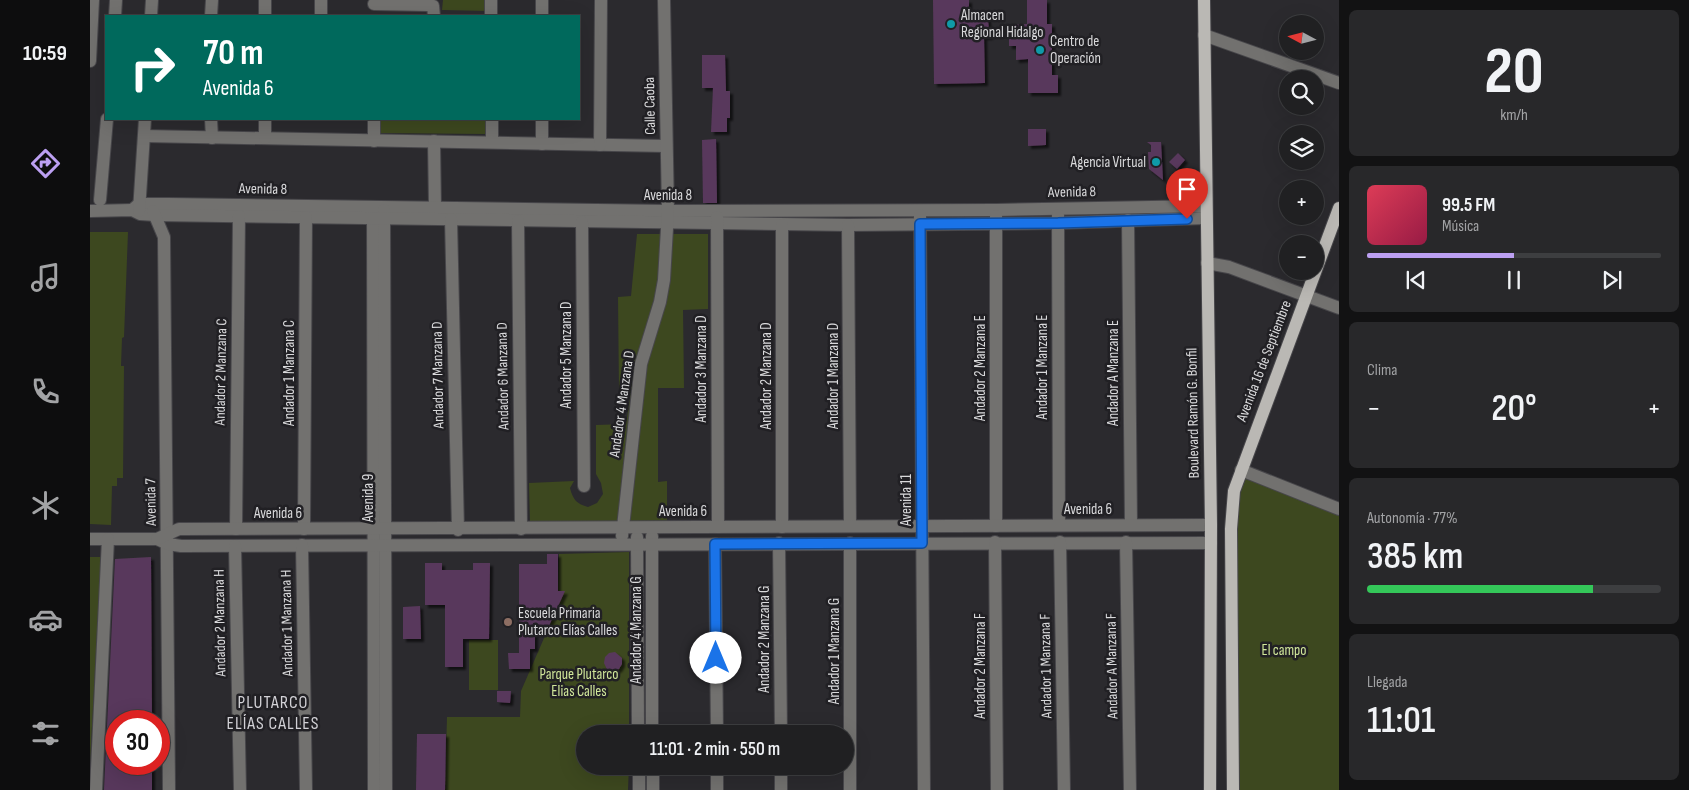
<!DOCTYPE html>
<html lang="es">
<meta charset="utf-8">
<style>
:root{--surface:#202022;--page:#28282a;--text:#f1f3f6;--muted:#a2a3a5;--line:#3d3e40;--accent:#bca0f2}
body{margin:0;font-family:"Sofia Sans Condensed",sans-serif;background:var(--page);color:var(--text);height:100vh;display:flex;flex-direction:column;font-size:19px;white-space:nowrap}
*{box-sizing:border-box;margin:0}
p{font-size:16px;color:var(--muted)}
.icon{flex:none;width:28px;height:28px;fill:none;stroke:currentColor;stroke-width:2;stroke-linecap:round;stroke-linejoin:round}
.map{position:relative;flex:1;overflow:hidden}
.panel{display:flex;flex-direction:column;gap:10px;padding:10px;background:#121213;width:350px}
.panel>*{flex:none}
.hud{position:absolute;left:15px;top:15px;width:475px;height:105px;border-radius:0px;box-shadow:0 5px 20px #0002,0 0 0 1px var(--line);background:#00695c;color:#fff;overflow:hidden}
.needle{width:32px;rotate:277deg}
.fabs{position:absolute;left:1189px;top:15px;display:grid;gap:10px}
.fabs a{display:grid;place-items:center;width:45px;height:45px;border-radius:50%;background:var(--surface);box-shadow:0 5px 20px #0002,0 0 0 1px var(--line);font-size:25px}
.speed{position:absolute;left:15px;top:710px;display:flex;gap:10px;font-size:25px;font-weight:700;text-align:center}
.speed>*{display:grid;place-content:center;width:65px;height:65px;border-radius:50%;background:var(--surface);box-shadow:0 5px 20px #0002,0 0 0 1px var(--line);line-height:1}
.speed .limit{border:8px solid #d22;background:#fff;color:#111}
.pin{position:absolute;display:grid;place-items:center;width:42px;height:42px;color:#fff;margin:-51px -21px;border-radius:50% 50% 50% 0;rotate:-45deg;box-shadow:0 0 5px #0007}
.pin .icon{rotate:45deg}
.me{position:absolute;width:55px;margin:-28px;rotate:0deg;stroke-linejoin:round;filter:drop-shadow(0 0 4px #0008)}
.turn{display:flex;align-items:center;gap:18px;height:105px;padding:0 15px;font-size:22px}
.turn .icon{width:65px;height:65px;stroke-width:2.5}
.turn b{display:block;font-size:35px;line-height:42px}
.big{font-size:38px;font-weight:600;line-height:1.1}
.panel .card{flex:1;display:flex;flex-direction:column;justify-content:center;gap:8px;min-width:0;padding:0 18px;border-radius:8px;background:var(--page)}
.panel .dial{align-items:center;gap:0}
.dial b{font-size:65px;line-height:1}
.song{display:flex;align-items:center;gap:15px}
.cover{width:60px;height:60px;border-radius:8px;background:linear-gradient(135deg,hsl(350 70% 55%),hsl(340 70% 35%))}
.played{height:5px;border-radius:2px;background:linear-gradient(90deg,var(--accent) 50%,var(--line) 50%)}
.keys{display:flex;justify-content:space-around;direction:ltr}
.heat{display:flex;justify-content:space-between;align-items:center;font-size:28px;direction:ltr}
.charge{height:8px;border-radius:4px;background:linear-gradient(90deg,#34c759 77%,var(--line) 0)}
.trip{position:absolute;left:486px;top:725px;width:278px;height:50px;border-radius:25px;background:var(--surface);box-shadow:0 5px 20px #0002,0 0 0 1px var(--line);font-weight:600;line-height:50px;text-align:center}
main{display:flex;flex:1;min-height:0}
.menu{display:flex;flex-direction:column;width:90px;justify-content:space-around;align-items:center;background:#0d0d0e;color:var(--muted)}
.menu .icon{width:35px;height:35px}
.menu .on{color:var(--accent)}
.menu b{font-size:22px;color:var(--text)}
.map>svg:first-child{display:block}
</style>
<main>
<nav class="menu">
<b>10:59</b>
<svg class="icon on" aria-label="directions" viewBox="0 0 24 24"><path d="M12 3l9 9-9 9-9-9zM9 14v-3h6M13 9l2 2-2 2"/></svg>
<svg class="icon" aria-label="music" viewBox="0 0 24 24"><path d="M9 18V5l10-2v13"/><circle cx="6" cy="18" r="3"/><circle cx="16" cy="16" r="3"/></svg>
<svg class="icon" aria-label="phone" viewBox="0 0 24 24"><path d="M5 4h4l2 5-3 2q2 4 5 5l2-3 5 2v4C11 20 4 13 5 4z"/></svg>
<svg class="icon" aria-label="climate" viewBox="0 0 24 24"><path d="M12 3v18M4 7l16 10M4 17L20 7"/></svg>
<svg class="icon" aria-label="car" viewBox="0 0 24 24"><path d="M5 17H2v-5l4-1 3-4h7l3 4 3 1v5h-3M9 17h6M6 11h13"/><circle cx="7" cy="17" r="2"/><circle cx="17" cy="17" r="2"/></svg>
<svg class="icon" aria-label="filters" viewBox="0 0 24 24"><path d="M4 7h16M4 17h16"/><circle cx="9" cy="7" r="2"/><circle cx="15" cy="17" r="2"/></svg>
</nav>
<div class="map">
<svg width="1249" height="790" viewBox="0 0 1249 790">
<defs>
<filter id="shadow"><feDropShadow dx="3" dy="3" stdDeviation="1" flood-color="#0009"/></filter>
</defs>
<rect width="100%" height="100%" fill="#2b2a2e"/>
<g fill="#3d481f">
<path d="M353,0h44v11l-45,-1z"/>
<path d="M290,119h108l-1,15 -107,-1z"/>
<path d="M0,232h38l-4,105 -2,1 -1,28h3l-1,112h-6v8h-5l-1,39 -21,-1z"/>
<path d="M547,234h71v75l-25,1 1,78h-26v94l9,-1v42h-137l-1,-40 45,-2 -4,7c3,12 7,16 18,19l9,-4 6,-9 -2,-11 -5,-9v-49l30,-1 5,-32h-12l-1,-95 13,-1z"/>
<path d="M1147,470l102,40v280h-108z"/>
<path d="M539,552v182h-44v32h44l-1,24h-183l2,-73h73l1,-26 37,-85 1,-52z"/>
<path d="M0,557h11l-11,206z"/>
<rect x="379" y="640" width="29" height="50"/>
</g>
<g fill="#59385b" filter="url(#shadow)">
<path d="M843,0h36v12h18l3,25h-6l1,46 -51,1z"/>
<path d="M937,0h20v24h5v51h6v18h-30v-34l-12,1v-14h-7v-21l18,-1z"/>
<path d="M612,55h23l1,36h4v27h-3v14h-16l2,-44h-11z"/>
<path d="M938,129h18v16l-18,1z"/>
<path d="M626,139l1,64h-14l-1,-63z"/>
<path d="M1057,142h14l2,38 -14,-11 -1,-17h3v-7z"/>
<path d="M1088,153l7,7 -8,9 -8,-7z"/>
<path d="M457,554h11v37h7l-17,37 -13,-5v26h-5v20h-21l-1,-16h11v-89h28z"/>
<path d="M61,557l1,164h-36v43h36v26h-48l11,-231z"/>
<path d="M335,563h17v7h31v-7h17l-1,76h-26v28h-18v-62h-20z"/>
<path d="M330,606l1,33h-18v-32z"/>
<path d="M525,652l7,6v6l-3,5 -10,5 -5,-11 1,-6 4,-4z"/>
<path d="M407,691h14l-1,12 -13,-1z"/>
<path d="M327,734h29l-1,56h-29z"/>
</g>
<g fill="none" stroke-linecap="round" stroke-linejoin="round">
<defs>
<g id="minor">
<path d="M401,0v16"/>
<path d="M452,0v16"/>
<path d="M284,4l54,1 5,1 1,10"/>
<path d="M25,16l1,-16"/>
<path d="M61,16l1,-16"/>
<path d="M121,16l1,-16"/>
<path d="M175,16v-16"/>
<path d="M231,16v-16"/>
<path d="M1114,35l135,48"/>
<path d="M0,61l3,-61"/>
<path d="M121,119l1,19"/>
<path d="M284,119v22"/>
<path d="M402,119v23"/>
<path d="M452,119v25"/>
<path d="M54,136l522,10"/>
<path d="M175,138v-19"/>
<path d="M344,141l1,67"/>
<path d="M510,145l1,-145"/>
<path d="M10,200l7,-81"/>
<path d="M283,209l1,581"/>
<path d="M42,210l7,-6h29l500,7 328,-1 210,-4"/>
<path d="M294,210l2,580"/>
<path d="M0,211l42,-1 8,4 15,1 693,10 210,-2 148,-5"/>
<path d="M49,211l6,-92"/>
<path d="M63,211l11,26 5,553"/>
<path d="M830,215l4,575"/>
<path d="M968,215l1,310"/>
<path d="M906,216v310"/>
<path d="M627,217l1,310"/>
<path d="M361,219l7,311"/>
<path d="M1038,220l3,305"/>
<path d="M428,221l3,308"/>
<path d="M492,222l2,264"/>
<path d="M758,225l2,301"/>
<path d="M1117,263l22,4 110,41"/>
<path d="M1151,470l98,39"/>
<path d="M692,527v-302"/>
<path d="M146,529l3,-313"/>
<path d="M214,529l2,-312"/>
<path d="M532,536l19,-172 19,-62 4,-22 4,-69 -4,-211"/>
<path d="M562,536v198"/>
<path d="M547,537l1,197"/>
<path d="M0,539h67l11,5 13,2 1030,-3"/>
<path d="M67,539l22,-10 1032,-4"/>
<path d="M905,542l2,248"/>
<path d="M970,542l4,248"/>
<path d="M1036,542l4,248"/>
<path d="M689,543l2,191"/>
<path d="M760,543v247"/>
<path d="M625,544l2,190"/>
<path d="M212,545l4,245"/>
<path d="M145,546l5,244"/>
<path d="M549,766v24"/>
<path d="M563,766v24"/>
<path d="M627,766v24"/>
<path d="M691,766v24"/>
<path d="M6,790l12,-251"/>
</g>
<g id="major">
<path d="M1114,0l7,525 -1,265"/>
<path d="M1143,790l-2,-261 3,-38 105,-283"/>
</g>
</defs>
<use href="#minor" stroke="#47464a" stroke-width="14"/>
<use href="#major" stroke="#47464a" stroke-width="14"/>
<use href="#minor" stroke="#72716f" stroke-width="12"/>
<use href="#major" stroke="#bab8b4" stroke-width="12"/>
</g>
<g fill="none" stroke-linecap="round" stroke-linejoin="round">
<defs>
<path id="route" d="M626,658l-1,-114 207,-1 -2,-319 138,-1 129,-4"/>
</defs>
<use href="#route" stroke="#114b97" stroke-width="12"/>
<use href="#route" stroke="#1a73e8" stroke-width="9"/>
</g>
<g fill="#0f9aa8" stroke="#212024" stroke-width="2">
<circle cx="861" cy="24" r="5"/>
<circle cx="950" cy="50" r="5"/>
<circle cx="1066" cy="162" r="5"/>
</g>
<circle fill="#8d6e63" stroke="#212024" stroke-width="2" cx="418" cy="622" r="5"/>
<g text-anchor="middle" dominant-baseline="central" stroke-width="5" stroke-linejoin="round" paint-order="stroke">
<g font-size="15" fill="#d9d9db" stroke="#212024" text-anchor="start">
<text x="871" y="15">Almacen<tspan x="871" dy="17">Regional Hidalgo</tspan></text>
<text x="960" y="41">Centro de<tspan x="960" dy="17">Operación</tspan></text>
<text x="1056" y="162" text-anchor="end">Agencia Virtual</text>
<text x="428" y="613">Escuela Primaria<tspan x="428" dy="17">Plutarco Elías Calles</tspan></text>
</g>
<g font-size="15" fill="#d9d9db" stroke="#212024">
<text transform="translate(560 106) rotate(-91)">Calle Caoba</text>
<text transform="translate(173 189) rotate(1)">Avenida 8</text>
<text transform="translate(982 192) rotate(-1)">Avenida 8</text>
<text x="578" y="195">Avenida 8</text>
<text transform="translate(476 355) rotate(-90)">Andador 5 Manzana D</text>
<text transform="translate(1174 361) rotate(-69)">Avenida 16 de Septiembre</text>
<text transform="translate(952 367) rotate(-90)">Andador 1 Manzana E</text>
<text transform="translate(890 368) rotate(-90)">Andador 2 Manzana E</text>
<text transform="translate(611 369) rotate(-90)">Andador 3 Manzana D</text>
<text transform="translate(131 372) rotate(-89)">Andador 2 Manzana C</text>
<text transform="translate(199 373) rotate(-90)">Andador 1 Manzana C</text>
<text transform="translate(1023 373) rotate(-90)">Andador A Manzana E</text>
<text transform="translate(348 375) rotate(-91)">Andador 7 Manzana D</text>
<text transform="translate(413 376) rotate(-91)">Andador 6 Manzana D</text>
<text transform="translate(676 376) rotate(-90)">Andador 2 Manzana D</text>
<text transform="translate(743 376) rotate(-90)">Andador 1 Manzana D</text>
<text transform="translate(532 404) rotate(-82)">Andador 4 Manzana D</text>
<text transform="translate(1103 413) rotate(-91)">Boulevard Ramón G. Bonfil</text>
<text transform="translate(278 498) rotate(-90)">Avenida 9</text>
<text transform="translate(816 500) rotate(-90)">Avenida 11</text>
<text transform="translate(61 502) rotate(-91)">Avenida 7</text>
<text x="998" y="509">Avenida 6</text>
<text x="593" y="511">Avenida 6</text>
<text x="188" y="513">Avenida 6</text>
<text transform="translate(130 623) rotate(-91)">Andador 2 Manzana H</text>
<text transform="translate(197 623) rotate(-91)">Andador 1 Manzana H</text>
<text transform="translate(546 630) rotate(-90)">Andador 4 Manzana G</text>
<text transform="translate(674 639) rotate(-90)">Andador 2 Manzana G</text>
<text transform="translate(744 651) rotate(-90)">Andador 1 Manzana G</text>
<text transform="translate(890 666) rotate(-90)">Andador 2 Manzana F</text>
<text transform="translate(956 666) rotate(-91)">Andador 1 Manzana F</text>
<text transform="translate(1022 666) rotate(-91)">Andador A Manzana F</text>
</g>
<g font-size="15" fill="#d0e69a" stroke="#212024">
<text x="1194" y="650">El campo</text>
<text x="489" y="674">Parque Plutarco<tspan x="489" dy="17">Elias Calles</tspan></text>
</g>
<g font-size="18" letter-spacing="1" fill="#d2d1d6" stroke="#212024">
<text x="183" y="702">PLUTARCO<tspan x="183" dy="21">ELÍAS CALLES</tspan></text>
</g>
</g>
</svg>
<div class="fabs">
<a><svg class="needle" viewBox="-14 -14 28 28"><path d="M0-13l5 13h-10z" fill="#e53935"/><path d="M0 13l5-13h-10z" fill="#a2a3a5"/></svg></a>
<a><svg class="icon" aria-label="search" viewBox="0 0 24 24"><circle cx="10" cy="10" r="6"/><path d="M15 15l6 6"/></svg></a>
<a><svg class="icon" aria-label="layers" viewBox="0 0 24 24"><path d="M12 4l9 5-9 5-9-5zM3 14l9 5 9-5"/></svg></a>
<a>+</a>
<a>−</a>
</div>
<div class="speed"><div class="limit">30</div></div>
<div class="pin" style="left:1097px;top:219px;background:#d93025"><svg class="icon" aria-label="arrive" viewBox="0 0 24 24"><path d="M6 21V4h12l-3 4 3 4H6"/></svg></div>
<svg class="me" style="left:626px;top:658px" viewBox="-20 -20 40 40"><circle r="19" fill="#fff"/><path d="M0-13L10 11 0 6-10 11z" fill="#1a73e8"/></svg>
<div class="trip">11:01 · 2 min · 550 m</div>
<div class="hud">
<div class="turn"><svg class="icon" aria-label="right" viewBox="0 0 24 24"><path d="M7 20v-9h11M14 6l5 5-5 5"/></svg><div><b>70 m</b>Avenida 6</div></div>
</div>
</div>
<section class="panel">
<div class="card dial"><b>20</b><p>km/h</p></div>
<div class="card">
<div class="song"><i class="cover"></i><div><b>99.5 FM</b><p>Música</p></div></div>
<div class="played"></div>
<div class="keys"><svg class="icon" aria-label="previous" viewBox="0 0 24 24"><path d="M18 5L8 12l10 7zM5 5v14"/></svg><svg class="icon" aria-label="pause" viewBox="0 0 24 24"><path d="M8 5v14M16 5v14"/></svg><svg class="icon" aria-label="next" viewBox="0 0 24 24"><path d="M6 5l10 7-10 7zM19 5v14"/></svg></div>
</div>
<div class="card"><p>Clima</p>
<div class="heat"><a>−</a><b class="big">20°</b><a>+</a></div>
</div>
<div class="card"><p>Autonomía · 77%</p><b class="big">385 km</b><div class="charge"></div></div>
<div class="card"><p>Llegada</p><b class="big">11:01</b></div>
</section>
</main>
